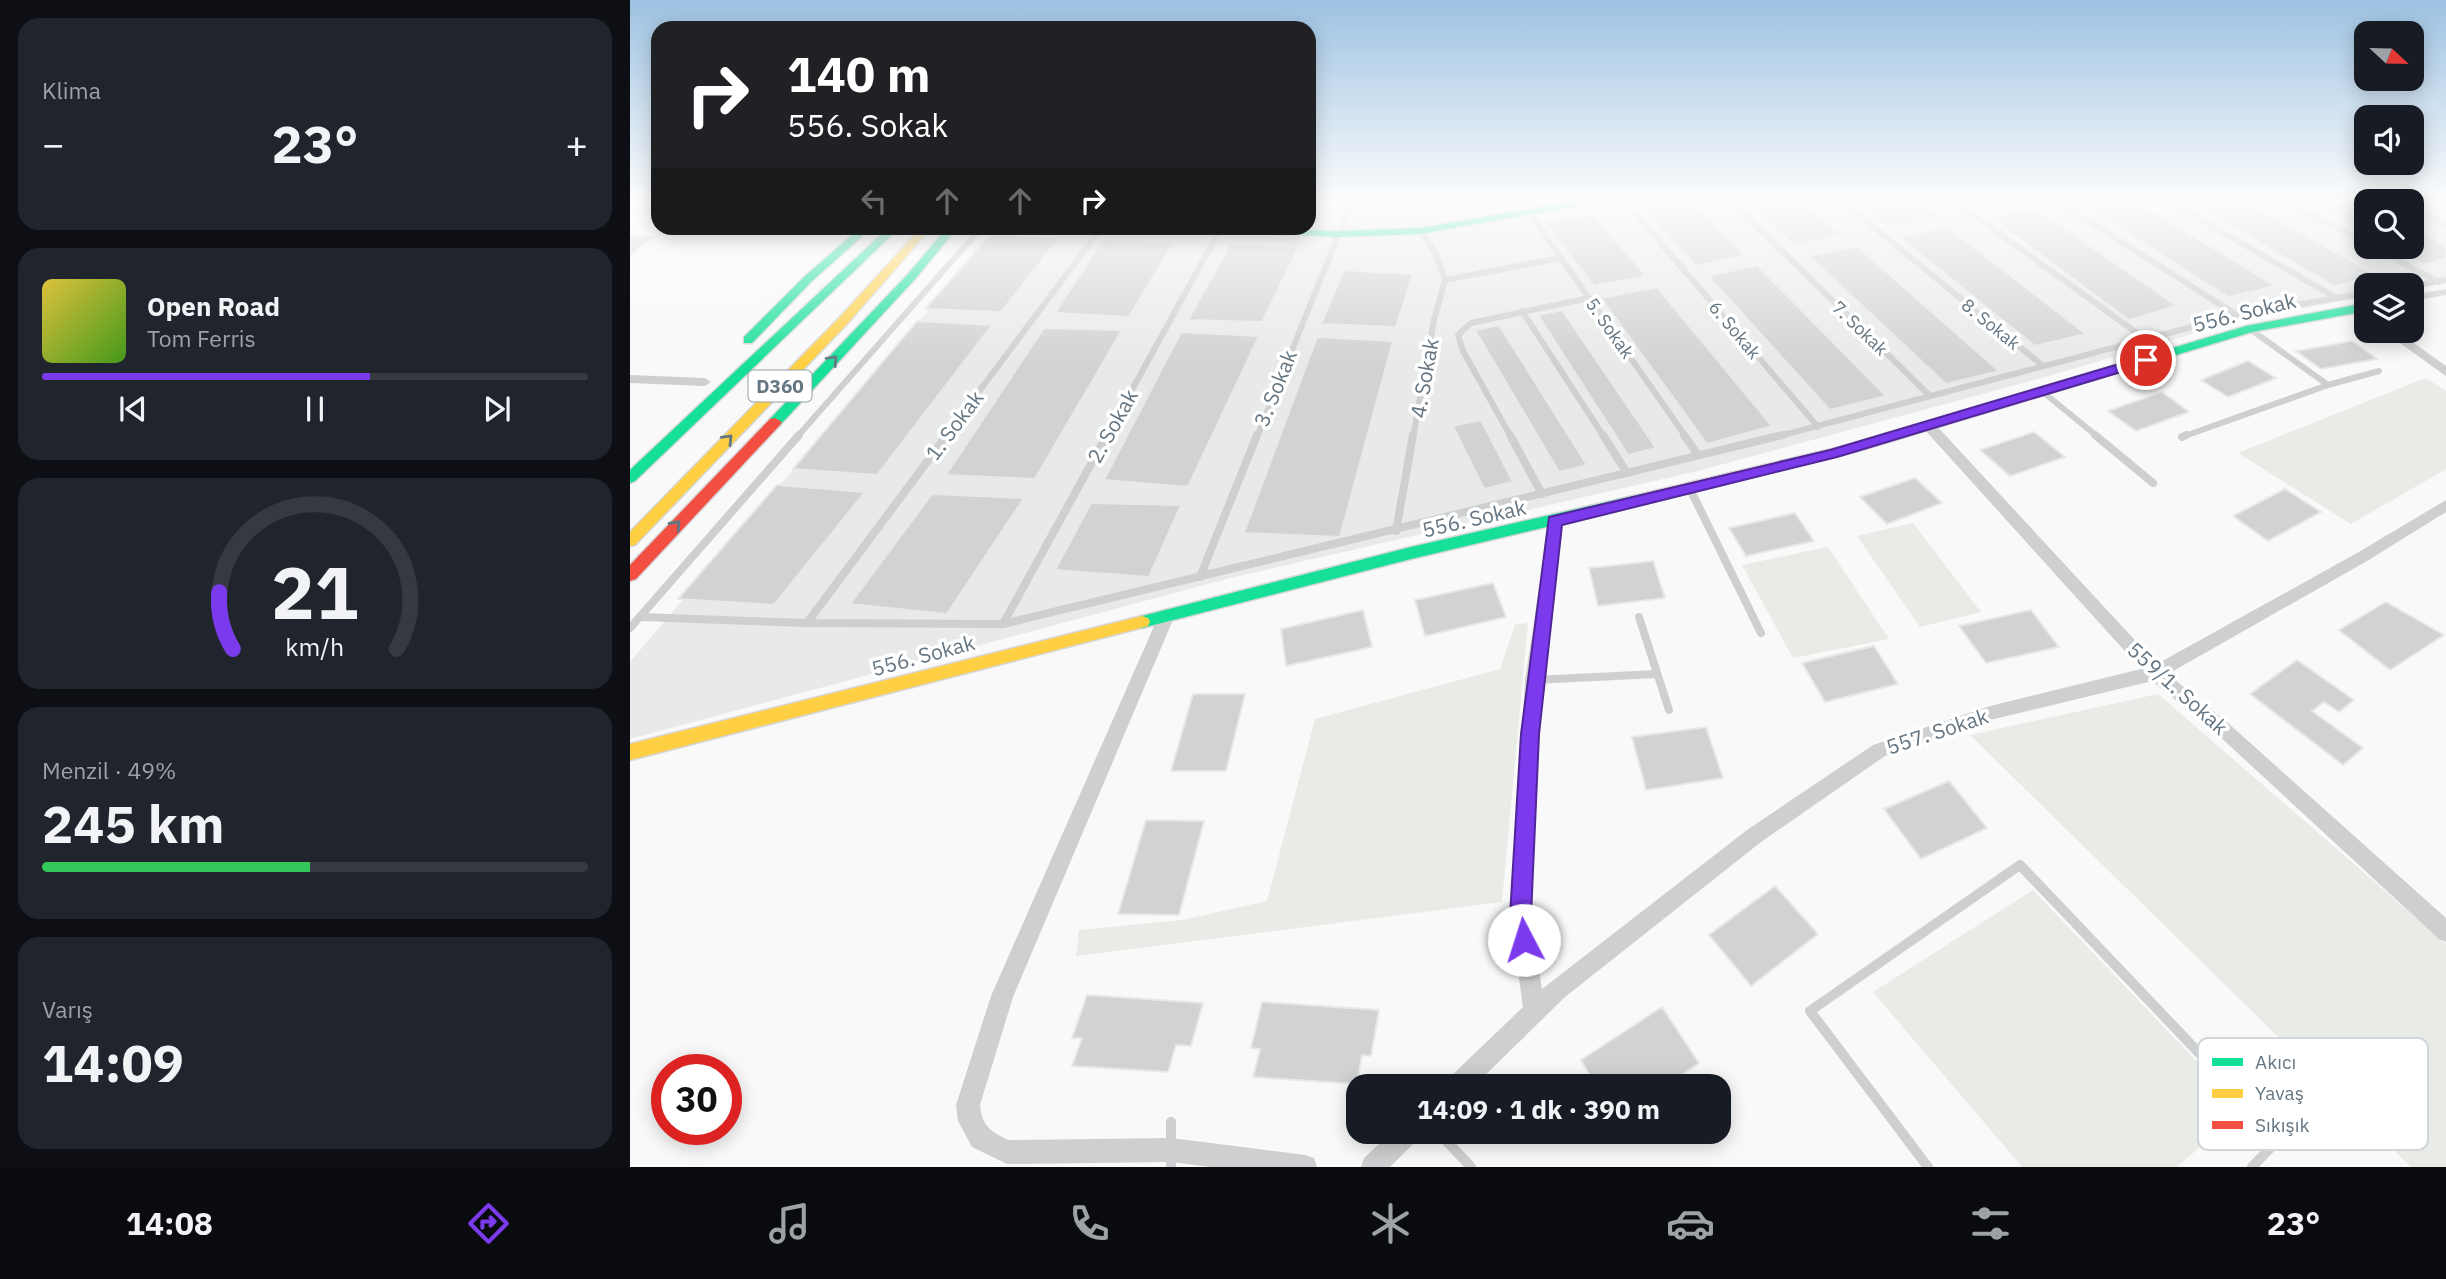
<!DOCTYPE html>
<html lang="tr">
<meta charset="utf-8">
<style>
:root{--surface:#171b24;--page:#20242c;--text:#f1f3f6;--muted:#9ea1a6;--line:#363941;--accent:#7c3aed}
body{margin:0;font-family:"IBM Plex Sans",sans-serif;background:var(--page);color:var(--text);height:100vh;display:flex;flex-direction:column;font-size:26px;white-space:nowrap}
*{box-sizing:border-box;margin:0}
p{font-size:23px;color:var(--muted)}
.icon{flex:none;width:38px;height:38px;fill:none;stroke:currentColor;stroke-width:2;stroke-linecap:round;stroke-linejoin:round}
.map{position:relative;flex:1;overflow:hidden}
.panel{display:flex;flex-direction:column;gap:18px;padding:18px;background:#0d0f14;width:630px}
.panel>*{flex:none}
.guide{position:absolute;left:21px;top:21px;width:665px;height:214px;border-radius:21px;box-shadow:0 4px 18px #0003;background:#202124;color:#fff;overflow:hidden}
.needle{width:46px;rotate:112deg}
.tools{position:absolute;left:1724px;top:21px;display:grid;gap:14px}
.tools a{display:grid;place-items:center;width:70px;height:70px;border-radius:14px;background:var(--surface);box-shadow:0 4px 18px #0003;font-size:35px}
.speed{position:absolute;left:21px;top:1054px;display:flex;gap:14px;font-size:35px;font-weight:700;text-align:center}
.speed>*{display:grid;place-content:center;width:91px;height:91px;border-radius:50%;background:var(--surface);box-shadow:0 4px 18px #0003;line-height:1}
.speed .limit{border:10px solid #d22;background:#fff;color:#111}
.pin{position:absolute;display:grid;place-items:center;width:60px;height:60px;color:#fff;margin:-30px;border:4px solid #fff;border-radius:50%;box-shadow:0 2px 7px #0007}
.me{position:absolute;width:77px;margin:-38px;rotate:355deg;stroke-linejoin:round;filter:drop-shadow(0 0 5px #0008)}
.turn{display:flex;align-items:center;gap:24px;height:147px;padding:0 21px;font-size:32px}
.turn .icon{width:91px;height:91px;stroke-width:2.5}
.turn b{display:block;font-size:49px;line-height:60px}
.lanes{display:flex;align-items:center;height:66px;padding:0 21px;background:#0003;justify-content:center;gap:35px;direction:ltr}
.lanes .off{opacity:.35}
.big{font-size:52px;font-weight:700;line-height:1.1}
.panel .card{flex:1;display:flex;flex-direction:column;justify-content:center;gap:10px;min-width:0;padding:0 24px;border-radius:21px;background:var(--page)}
.panel .dial{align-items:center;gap:0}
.dial svg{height:182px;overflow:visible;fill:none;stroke:var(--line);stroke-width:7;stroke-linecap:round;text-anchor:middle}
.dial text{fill:var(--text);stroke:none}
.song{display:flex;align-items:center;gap:21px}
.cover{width:84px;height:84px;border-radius:10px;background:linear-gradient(135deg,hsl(50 70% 55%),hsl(100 70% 35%))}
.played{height:7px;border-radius:4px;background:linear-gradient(90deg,var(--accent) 60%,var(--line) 60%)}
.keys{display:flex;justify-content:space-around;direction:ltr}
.heat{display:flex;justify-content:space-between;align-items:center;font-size:38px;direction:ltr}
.charge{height:10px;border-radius:5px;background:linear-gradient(90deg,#34c759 49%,var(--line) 0)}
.trip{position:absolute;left:716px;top:1074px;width:385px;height:70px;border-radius:21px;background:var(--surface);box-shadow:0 4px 18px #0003;font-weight:700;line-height:70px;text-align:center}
.tabs{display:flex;height:112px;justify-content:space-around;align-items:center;background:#090b0e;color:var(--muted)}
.tabs .icon{width:49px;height:49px}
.tabs .current{color:var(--accent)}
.tabs b{font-size:32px;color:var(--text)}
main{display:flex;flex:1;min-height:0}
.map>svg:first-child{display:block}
</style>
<main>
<section class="panel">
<div class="card"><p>Klima</p>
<div class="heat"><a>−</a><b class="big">23°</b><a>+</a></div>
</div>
<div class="card">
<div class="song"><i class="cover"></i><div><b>Open Road</b><p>Tom Ferris</p></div></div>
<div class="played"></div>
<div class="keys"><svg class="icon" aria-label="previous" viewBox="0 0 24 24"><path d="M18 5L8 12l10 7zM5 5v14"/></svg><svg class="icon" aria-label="pause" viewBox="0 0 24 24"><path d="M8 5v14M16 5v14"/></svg><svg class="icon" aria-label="next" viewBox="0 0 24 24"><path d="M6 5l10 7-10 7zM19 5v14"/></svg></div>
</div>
<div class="card dial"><svg viewBox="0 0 100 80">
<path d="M14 69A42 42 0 1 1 86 69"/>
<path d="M14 69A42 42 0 0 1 8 44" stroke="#7c3aed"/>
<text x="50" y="56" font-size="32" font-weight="700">21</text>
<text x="50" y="72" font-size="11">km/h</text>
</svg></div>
<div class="card"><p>Menzil · 49%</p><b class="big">245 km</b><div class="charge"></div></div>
<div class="card"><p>Varış</p><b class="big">14:09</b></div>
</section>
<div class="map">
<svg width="1816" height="1167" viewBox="0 0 1816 1167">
<rect width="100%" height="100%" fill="#f9f9f9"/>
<path fill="#e8e9e9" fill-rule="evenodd" d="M679,201h1119l18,9v73l-34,6v-4h-46v12l-123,22 -191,56 -354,96 -468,107 -600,161v-77l368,-434h311zM1736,201h46v46h-46z"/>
<g fill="#e8ebe6">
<path d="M737,201h139l3,3 -91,18 -56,1 -1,-8z"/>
<path d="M1796,378l20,13v78l-95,55 -113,-71z"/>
<path d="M1283,523l68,89 -61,15 -63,-91z"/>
<path d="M1198,547l61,92 -96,19 -51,-93z"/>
<path d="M898,623l-26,279 -426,54 3,-26 104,-10 84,-19 48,-182 185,-50 15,-44z"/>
<path d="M1528,694l288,250v223h-35l-441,-432z"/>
<path d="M1403,890l210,220 -66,57h-155l-149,-175z"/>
</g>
<g fill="#d0d2d3" stroke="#e8e8e8" stroke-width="2">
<path d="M1025,201h37l53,54 -48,11 -59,-63z"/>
<path d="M1115,201h57l40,34 -47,11z"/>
<path d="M1227,201h59l22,16 -51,9z"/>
<path d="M1337,201h54l-42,9z"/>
<path d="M1447,201h59l140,85 -48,11z"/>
<path d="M1559,201h57l131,75 -43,10z"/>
<path d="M1675,201l61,1v32z"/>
<path d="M1406,208l141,98 -48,14 -139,-103z"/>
<path d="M963,214l53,62 -52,10 -50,-65z"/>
<path d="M1782,226l34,19v13l-23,7 -33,-18h22z"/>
<path d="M1318,227l138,107 -51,12 -136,-109z"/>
<path d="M61,228h93l-13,5 -82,-3z"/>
<path d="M0,235l24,2 -24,18z"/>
<path d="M360,235l70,2 -59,75 -76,-3z"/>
<path d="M473,239l71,3 -45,75 -74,-4z"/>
<path d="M600,244l69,3 -37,75 -74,-2z"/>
<path d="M1227,246l142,125 -53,13 -137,-128z"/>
<path d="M1127,265l129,131 -56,14 -122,-134z"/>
<path d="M714,270l69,4 -17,53 -75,-3z"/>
<path d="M1027,287l115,139 -65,18 -106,-146z"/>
<path d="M932,310l94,138 -28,7 -90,-140z"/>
<path d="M287,321l75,4 -115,150 -84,-6z"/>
<path d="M869,325l88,140 -28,7 -84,-142z"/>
<path d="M414,328l78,2 -87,149 -89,-4z"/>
<path d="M551,332l78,4 -71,151 -84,-7z"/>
<path d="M687,337l76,4 -53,196 -96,-4z"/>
<path d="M1722,341l25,18 -56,10 -25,-18z"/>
<path d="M1618,361l28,17 -48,19 -27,-17z"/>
<path d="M1532,392l27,20 -53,19 -28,-20z"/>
<path d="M851,420l32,62 -29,7 -31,-63z"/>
<path d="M1404,432l31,25 -55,19 -30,-26z"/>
<path d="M1285,478l27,25 -55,21 -27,-27z"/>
<path d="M147,485l88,7 -91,113 -96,-6z"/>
<path d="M1655,489l36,23 -53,29 -35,-25z"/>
<path d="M302,494l92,4 -77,116 -97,-10z"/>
<path d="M461,503l90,2 -32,72 -94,-7z"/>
<path d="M1165,513l19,28 -68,15 -17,-28z"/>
<path d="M1023,561l12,37 -67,8 -9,-38z"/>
<path d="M863,583l13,34 -81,19 -10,-36z"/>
<path d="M1756,602l58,33 -54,35 -51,-40z"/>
<path d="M733,610l9,37 -86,19 -5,-37z"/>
<path d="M1401,610l28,37 -73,16 -27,-37z"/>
<path d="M1244,646l24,38 -73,18 -23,-39z"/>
<path d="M1667,660l57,40 -15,12 -15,-10 -12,9 51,37 -20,17 -93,-71z"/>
<path d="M563,694h52l-19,77h-55z"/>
<path d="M1076,727l17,51 -77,12 -14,-53z"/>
<path d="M1319,781l38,47 -66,31 -37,-50z"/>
<path d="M516,820l58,1 -25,94 -61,-1z"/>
<path d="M1145,886l43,48 -67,52 -42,-51z"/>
<path d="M457,995l116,8 -12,43 -15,-1 -8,27 -96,-6 10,-28h-10z"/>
<path d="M632,1002l117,8 -8,46 -9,-1 -5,29 -104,-7 7,-28 -9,-1z"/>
<path d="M1032,1007l37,56 -35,24h-67l-16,-27z"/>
</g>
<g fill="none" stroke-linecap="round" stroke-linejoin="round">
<defs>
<g id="fast">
<path d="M943,201h21l-5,3 -169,30 -82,3 -116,-6 -5,-3 121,3 82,-3z"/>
<path d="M258,228h11l-264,253 -5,2v-13z"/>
<path d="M317,228h10l-41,50 -136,147h-10v-6l138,-145z"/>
<path d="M228,230l9,2 -55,49 -60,62h-8v-6l60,-60z"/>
<path d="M1736,303v8l-114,21 -394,119h-10l-2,-3 2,-3 398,-119z"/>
<path d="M1012,494l5,1 2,4 -2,4 -236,56 -269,69 -6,-2 -2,-4 2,-4 6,-2 269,-69z"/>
</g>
<g id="slow">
<path d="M291,228h10l-84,96 -212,221 -5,1v-14l209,-214z"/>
<path d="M512,616l6,2 2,4 -2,4 -518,134v-16z"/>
</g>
<g id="jam">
<path d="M145,418l7,4 -2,3 -144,154 -6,2v-16l140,-146z"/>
<path d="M1223,444l7,4 -2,3 -216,53 -7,-5 7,-5z"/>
</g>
</defs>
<use href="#fast" stroke="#d5d6d7" stroke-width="3"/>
<use href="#slow" stroke="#d5d6d7" stroke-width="3"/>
<use href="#jam" stroke="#d5d6d7" stroke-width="3"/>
<g stroke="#cecfd0" stroke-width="6">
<path d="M891,201l165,236"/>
<path d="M995,201l193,226"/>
<path d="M1101,201l199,195"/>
<path d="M1212,201l201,165"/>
<path d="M1324,201l190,137"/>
<path d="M1427,201l180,114"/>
<path d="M1538,201l169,97"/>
<path d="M1654,201l82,42"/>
<path d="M1782,208l34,17"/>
<path d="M1742,247l67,35"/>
<path d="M815,280l116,-22"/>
<path d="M1782,286l34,-6"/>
<path d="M892,311l82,126"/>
<path d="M1620,329l78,56"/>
<path d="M1413,392l55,45"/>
<path d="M167,437l184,-209"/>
<path d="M315,437l156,-209"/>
<path d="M476,437l115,-209"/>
<path d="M627,437l95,-236"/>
<path d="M783,437l21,-117 11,-40 -10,-28 -15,-21"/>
<path d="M881,437l-48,-86 -5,-16 13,-12 118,-25"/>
<path d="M1146,437l461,-122 129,-22"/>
<path d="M1552,437l146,-52 51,-14"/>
</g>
<g stroke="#cecfd0" stroke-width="8">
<path d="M880,435l32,59"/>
<path d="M973,435l24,38"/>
<path d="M1054,435l14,20"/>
<path d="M1465,435l58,48"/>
<path d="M1552,437l4,-2"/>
<path d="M1060,489l71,144"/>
<path d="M766,531l17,-96"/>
<path d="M570,577l57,-142"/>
<path d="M10,617l167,6 196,1 780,-189"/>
<path d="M1009,617l30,93"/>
<path d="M177,623l140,-188"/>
<path d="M373,624l104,-189"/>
<path d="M0,628l169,-193"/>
<path d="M904,680l123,-6"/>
</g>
<g stroke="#cecfd0" stroke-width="10">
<path d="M541,1122v45"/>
<path d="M808,1132l33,35"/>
<path d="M1298,1167l-118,-156 210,-146 260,273 -28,29"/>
</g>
<g fill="#cecfd0" fill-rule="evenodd">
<path d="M1816,289v6l-34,6v-6z"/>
<path d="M1753,331h14l49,35v10z"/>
<path d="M0,375l75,3 6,4 -6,4 -75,-3z"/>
<path d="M1299,422l5,1 223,241 200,-111 89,-53v12l-79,49 -199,113 60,49 218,195v24l-7,-3 -223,-206 -64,-52 -162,39 -105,36 -124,86 -196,155 -92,90h-28l3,-8 75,-72 -13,-91 15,-236 25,-163 5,-1 7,5 -19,159 -13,236 12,73 205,-159 126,-85 117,-39 151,-37 -217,-240 -2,-3 2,-3z"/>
<path d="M537,609l6,2 2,4 -162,382 -33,108c2,21 10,26 28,35l163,-2 134,17 9,3 3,9h-106l-40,-5 -164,2 -35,-17 -14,-26 -2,-16 35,-109 168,-381 2,-4z"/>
<path d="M762,1132h29l-4,8 -27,27h-29l3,-9z"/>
</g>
<use href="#fast" fill="#16e098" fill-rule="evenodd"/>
<use href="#slow" fill="#ffcf43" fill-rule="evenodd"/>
<use href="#jam" fill="#f24e42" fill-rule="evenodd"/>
</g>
<defs><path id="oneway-chevron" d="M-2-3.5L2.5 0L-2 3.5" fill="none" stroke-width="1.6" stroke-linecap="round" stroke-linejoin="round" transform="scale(1.75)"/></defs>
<g stroke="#657683">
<use href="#oneway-chevron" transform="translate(203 360) rotate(-47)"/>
<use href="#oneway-chevron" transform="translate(98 439) rotate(-46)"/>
<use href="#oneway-chevron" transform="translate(46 525) rotate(-48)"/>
</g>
<linearGradient id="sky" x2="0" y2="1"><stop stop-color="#9dc2e2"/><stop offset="0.55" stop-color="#fcfcfc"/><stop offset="1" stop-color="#fcfcfc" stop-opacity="0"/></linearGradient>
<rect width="1816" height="364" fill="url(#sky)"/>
<path fill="#7c3aed" stroke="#51269a" stroke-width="2" d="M1516,356l5,1v6l-314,94 -275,68 -23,209 -8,182 3,24 -3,7 -7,3 -8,-3 -6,-31 11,-182 28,-217 281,-67z"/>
<g text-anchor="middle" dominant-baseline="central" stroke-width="7" stroke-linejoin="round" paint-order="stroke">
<g font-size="18" fill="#657683" stroke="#fff">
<text transform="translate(1361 324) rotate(39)">8. Sokak</text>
<text transform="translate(980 328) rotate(55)">5. Sokak</text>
<text transform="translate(1230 328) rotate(44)">7. Sokak</text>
<text transform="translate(1105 330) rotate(50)">6. Sokak</text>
</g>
<rect fill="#fff" stroke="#939fa8" stroke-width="2" x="118.5" y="370.5" width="63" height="31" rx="5"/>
<g font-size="19" font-weight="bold" fill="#657683">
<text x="150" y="386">D360</text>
</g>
<g font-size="21" fill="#657683" stroke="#fff">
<text transform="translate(1614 312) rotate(-14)">556. Sokak</text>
<text transform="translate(794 378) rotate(-80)">4. Sokak</text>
<text transform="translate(645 388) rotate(-68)">3. Sokak</text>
<text transform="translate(324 425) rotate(-53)">1. Sokak</text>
<text transform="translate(482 426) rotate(-61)">2. Sokak</text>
<text transform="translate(844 518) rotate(-13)">556. Sokak</text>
<text transform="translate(293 655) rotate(-15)">556. Sokak</text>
<text transform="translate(1548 688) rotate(42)">559/1. Sokak</text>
<text transform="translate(1307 731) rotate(-18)">557. Sokak</text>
</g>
</g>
<rect x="1568" y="1038" width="230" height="112" rx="10" fill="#fff" stroke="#d1d6da" stroke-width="2"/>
<rect x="1582" y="1058" width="31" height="8" fill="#16e098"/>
<rect x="1582" y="1089" width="31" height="9" fill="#ffcf43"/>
<rect x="1582" y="1121" width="31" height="8" fill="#f24e42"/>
<g font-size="19" fill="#657683">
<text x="1625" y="1069">Akıcı</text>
<text x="1625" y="1100">Yavaş</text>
<text x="1625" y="1132">Sıkışık</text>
</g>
</svg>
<div class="tools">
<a><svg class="needle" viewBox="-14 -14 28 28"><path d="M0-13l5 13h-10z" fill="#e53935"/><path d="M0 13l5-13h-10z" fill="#9ea1a6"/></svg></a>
<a><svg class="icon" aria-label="sound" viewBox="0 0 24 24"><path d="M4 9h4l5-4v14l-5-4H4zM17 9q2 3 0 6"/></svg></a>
<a><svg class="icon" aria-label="search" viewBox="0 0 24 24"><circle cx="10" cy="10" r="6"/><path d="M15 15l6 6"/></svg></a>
<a><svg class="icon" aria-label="layers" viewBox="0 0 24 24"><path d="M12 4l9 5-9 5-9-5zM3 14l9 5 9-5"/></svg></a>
</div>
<div class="speed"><div class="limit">30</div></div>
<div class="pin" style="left:1516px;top:360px;background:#d93025"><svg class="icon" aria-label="arrive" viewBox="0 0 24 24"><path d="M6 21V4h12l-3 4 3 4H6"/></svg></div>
<svg class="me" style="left:894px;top:940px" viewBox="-20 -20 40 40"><circle r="19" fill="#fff"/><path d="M0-13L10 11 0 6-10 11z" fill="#7c3aed"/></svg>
<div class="trip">14:09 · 1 dk · 390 m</div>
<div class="guide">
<div class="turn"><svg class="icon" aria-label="right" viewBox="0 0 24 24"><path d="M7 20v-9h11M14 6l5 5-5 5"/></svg><div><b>140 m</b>556. Sokak</div></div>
<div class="lanes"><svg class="icon off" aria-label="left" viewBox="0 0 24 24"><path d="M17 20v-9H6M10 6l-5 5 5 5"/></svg><svg class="icon off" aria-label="ahead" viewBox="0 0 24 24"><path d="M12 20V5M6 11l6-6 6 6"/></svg><svg class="icon off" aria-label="ahead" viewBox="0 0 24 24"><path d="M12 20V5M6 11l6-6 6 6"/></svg><svg class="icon" aria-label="right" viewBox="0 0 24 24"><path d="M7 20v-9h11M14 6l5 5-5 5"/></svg></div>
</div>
</div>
</main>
<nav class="tabs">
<b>14:08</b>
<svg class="icon current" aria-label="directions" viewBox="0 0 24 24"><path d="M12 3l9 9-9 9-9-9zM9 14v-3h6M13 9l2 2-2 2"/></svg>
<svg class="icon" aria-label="music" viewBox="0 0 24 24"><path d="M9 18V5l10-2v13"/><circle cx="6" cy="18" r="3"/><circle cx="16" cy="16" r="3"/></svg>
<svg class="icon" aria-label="phone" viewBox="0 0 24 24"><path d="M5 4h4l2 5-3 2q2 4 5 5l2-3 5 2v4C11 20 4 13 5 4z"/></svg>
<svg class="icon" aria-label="climate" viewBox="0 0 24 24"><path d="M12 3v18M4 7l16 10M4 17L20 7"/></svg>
<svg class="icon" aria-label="car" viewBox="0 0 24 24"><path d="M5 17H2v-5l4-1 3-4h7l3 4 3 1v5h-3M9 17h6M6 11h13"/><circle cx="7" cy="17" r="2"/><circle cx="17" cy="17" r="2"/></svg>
<svg class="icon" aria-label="filters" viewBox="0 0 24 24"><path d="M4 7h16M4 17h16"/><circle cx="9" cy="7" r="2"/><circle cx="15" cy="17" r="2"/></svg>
<b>23°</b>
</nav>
